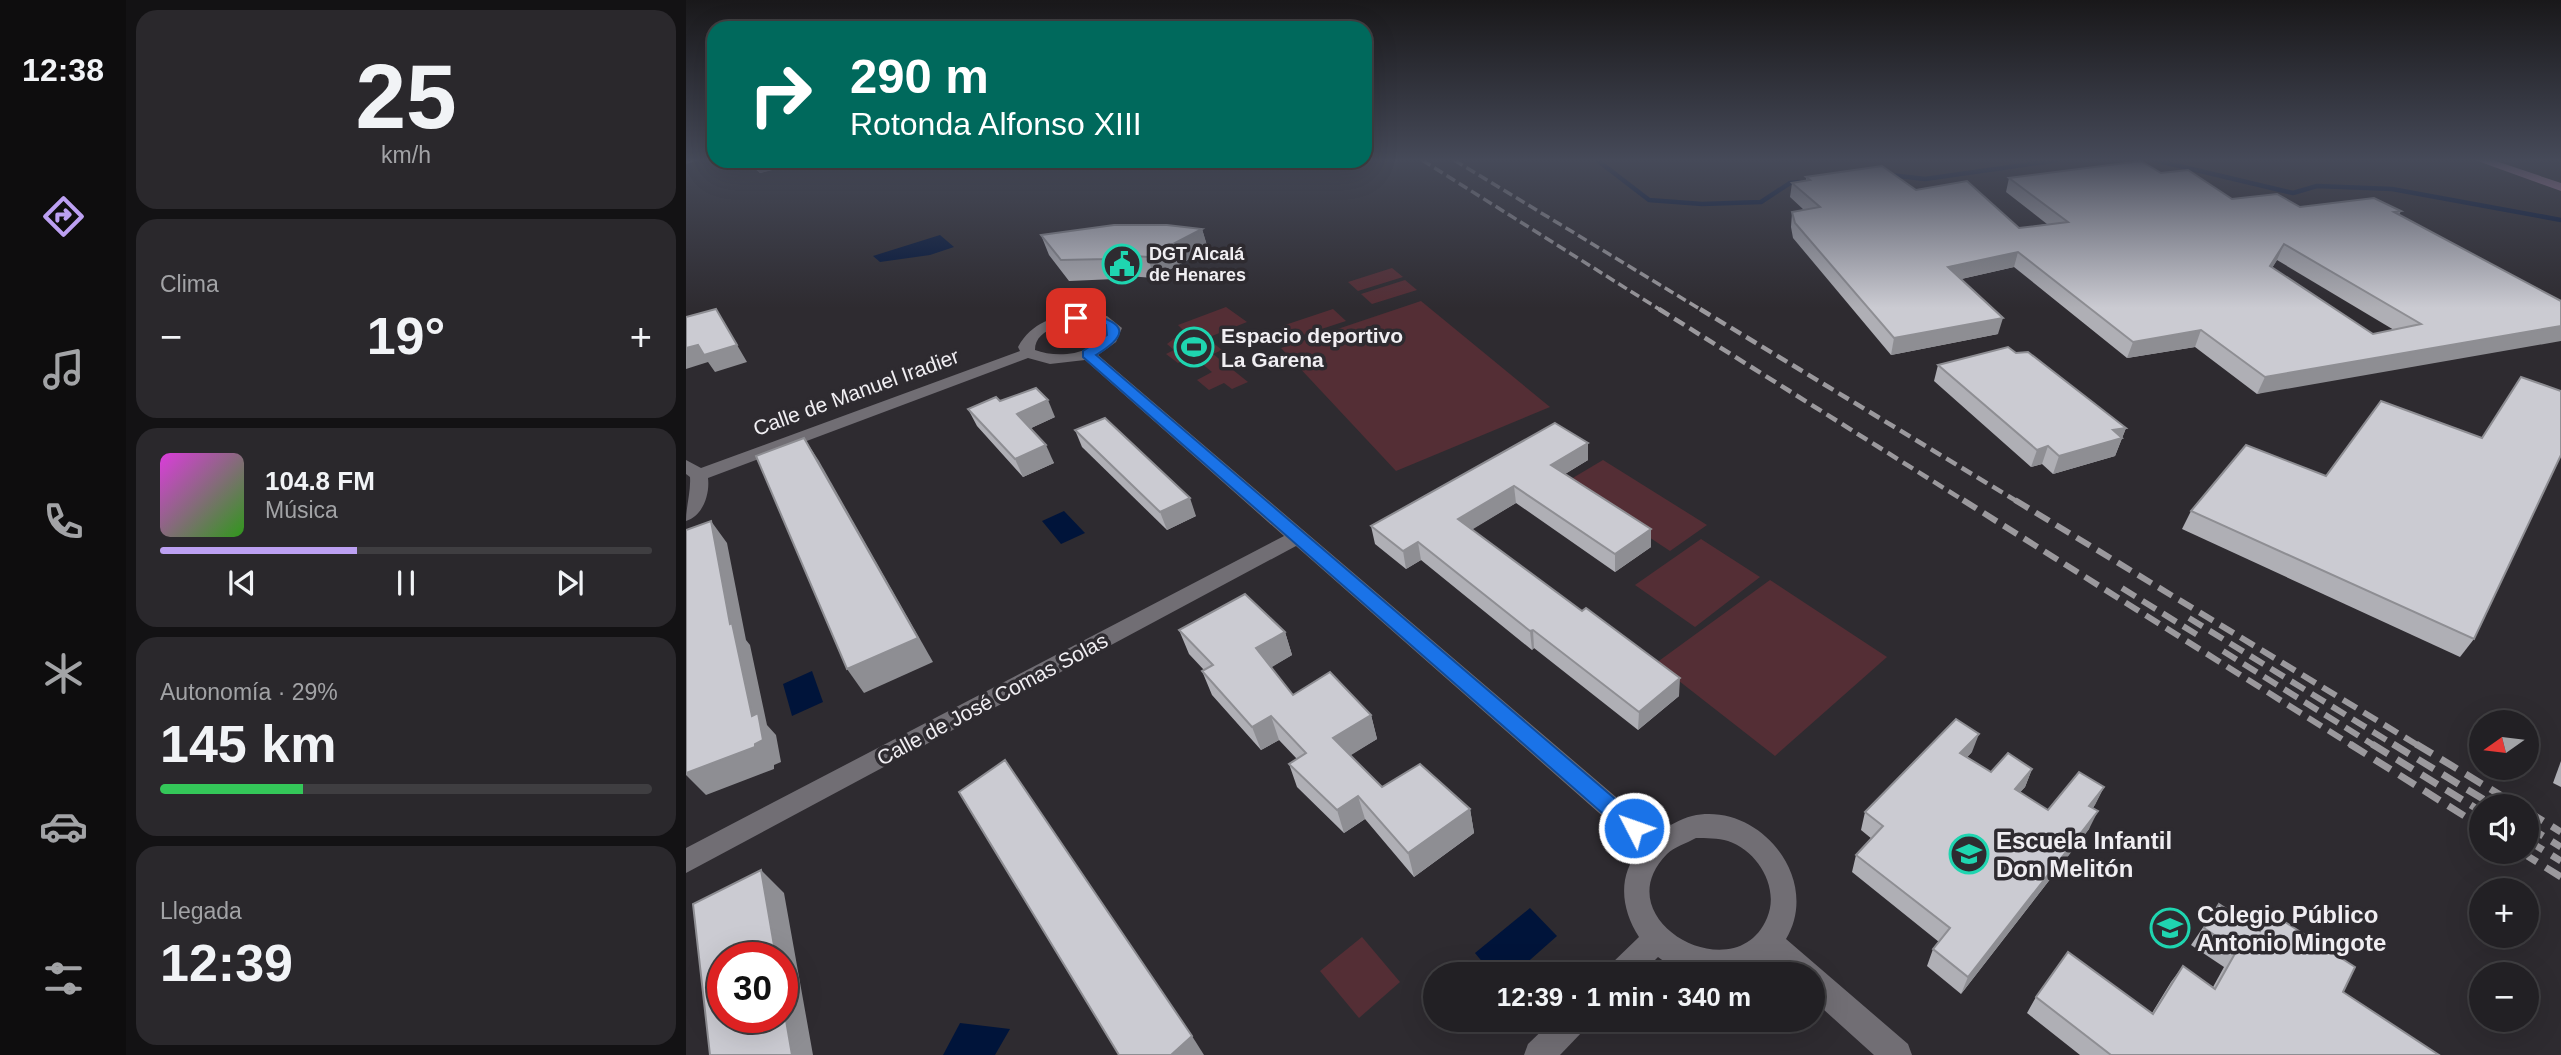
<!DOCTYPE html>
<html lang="es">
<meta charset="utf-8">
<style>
:root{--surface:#222024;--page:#2a282c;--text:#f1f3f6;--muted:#a2a3a6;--line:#3f3e41;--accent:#bca0f2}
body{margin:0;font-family:Arial,sans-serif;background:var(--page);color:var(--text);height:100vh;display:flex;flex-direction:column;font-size:26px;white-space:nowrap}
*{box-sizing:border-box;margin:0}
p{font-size:23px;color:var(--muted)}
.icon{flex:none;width:38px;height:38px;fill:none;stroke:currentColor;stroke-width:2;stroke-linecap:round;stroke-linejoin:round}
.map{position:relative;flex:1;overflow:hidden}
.side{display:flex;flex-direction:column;gap:10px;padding:10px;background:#131214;width:560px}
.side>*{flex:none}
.banner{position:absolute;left:21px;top:21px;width:665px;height:147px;border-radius:21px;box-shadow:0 7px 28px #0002,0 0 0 2px var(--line);background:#00695c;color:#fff;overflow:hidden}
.needle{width:46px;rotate:256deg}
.fabs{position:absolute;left:1783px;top:710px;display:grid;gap:14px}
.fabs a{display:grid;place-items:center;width:70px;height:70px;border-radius:50%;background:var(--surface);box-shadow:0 7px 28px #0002,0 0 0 2px var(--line);font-size:35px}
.speed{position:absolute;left:21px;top:942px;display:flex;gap:14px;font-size:35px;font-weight:700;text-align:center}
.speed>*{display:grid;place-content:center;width:91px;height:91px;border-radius:50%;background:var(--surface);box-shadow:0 7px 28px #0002,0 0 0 2px var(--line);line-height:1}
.speed .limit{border:10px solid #d22;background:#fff;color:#111}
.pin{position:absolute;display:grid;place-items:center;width:60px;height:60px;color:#fff;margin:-30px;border-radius:14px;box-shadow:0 4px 10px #0006}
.me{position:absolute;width:77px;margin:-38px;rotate:311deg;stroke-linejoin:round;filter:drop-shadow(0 0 5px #0008)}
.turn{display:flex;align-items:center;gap:24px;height:147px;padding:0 28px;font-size:32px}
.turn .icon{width:91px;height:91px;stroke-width:2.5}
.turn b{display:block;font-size:49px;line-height:60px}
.big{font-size:52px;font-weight:800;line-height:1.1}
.side .widget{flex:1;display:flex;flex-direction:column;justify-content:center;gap:10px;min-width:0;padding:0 24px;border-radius:21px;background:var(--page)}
.side .dial{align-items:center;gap:0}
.dial b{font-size:91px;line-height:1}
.song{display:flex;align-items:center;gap:21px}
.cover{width:84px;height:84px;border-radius:10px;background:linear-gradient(135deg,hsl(300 70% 55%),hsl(110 70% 35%))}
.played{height:7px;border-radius:4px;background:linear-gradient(90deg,var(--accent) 40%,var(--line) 40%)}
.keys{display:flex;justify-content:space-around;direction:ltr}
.heat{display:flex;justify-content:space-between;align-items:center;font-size:38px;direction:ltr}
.charge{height:10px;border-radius:5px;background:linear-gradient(90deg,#34c759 29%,var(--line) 0)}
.trip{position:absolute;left:737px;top:962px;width:402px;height:70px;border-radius:35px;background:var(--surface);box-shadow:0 7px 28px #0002,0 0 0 2px var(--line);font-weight:800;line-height:70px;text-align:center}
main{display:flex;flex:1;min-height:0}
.dock{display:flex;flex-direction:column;width:126px;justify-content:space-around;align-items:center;background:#0e0d0e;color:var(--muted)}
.dock .icon{width:49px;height:49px}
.dock .on{color:var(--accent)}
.dock b{font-size:32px;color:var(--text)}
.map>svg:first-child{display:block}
</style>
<main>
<nav class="dock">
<b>12:38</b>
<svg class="icon on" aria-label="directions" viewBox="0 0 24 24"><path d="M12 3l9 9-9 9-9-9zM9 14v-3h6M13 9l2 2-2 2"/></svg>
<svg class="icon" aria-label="music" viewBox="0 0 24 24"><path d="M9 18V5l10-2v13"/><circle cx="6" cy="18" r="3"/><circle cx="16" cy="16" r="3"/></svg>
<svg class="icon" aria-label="phone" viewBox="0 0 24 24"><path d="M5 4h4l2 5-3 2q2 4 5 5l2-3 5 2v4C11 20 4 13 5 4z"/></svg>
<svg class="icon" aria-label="climate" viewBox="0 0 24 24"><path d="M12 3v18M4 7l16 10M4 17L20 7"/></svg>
<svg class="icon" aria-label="car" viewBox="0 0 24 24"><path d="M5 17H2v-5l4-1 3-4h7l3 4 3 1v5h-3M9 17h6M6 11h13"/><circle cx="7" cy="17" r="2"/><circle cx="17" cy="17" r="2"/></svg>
<svg class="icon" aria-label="filters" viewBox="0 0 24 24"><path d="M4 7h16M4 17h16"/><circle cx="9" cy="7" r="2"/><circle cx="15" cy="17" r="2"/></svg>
</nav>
<section class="side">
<div class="widget dial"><b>25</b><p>km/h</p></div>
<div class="widget"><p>Clima</p>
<div class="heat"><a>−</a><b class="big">19°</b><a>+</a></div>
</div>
<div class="widget">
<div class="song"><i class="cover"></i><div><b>104.8 FM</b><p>Música</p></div></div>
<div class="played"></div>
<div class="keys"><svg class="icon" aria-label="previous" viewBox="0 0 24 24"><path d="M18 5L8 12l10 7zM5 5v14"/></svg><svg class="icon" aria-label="pause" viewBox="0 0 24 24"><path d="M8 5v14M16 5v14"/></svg><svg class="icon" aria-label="next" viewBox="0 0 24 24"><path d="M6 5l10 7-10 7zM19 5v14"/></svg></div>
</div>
<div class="widget"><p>Autonomía · 29%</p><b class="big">145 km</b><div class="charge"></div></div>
<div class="widget"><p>Llegada</p><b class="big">12:39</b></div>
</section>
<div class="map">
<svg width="1875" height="1055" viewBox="0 0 1875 1055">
<rect width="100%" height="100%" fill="#2e2b30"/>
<g fill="#542e35">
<path d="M706,268l11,9 -45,14 -10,-9z"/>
<path d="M719,280l12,10 -45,14 -11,-10z"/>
<path d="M735,301l129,106 -154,64 -115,-123z"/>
<path d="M540,307l21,15 -40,16 15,12 -9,4 35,28 -16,7 -8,-6 -15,7 -12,-10 15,-8 -18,-15 -16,6 -12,-9 8,-4 -7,-6 17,-13 -6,-6z"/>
<path d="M647,309l13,12 -49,16 -12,-12z"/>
<path d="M917,460l104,65 -37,26 -104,-69z"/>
<path d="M1015,539l59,38 -65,50 -60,-42z"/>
<path d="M1084,580l117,77 -112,99 -119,-93z"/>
<path d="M676,937l38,45 -41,36 -39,-47z"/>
</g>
<g fill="#00143a">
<path d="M254,235l14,12 -24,8 -50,7 -7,-6z"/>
<path d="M378,511l21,22 -24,11 -19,-23z"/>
<path d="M126,671l11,31 -31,14 -9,-32z"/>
<path d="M844,908l27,28 -44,39h-20l-18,-22z"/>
<path d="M274,1023l50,6 -15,26h-52z"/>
</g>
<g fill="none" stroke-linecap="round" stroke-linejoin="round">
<g stroke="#00143a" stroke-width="4.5">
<path d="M911,160l52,40 53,4 59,-2 29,-19 9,-1"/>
<path d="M1468,160l139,33 24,-7 75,3 169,31"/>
<path d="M1204,175l35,4 133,-19"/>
</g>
<g fill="#716e74" fill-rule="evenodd">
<path d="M395,313l26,3 15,12 -6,14 -18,13 559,477c11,-5 23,-13 35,-16 67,-15 130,63 94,123l122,105 4,11h-38l-61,-55v-25h-29l-16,-15c-34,20 -78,22 -110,-3l-18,18h-34l4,-10 29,-28c-18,-28 -22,-61 1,-88l-344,-303 -610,327v-25l598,-312 -199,-176 -35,4 -22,-6 -320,120c2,16 -5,38 -22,43 0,-15 5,-29 4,-44l-4,-3v-14l15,8 319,-117 -2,-4c14,-25 36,-31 63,-34zM404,321l7,2 9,6c-9,26 -48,30 -71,21 0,-24 37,-27 55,-29zM1010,838c10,0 22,0 32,3 30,10 52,47 39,77 -31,75 -165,2 -100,-64 7,-7 20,-11 29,-16z"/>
<path d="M867,1020h36l-5,10 -24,25h-36l4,-11z"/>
</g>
<path fill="#ba85a9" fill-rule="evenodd" d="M1789,160h18l68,23v8z"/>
<g stroke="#9b999d" stroke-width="3.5" stroke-dasharray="10 4.5" stroke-linecap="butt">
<path d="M736,160l240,151"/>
<path d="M768,160l249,151"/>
</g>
<g stroke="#9b999d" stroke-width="4.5" stroke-dasharray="12 6" stroke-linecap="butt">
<path d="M973,309l307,193"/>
<path d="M1014,309l318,193"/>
</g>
<g stroke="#9b999d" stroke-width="6" stroke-dasharray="16 8" stroke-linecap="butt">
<path d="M1277,500l390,246"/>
<path d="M1329,500l404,246"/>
<path d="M1436,588l77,48"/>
<path d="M1503,618l207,128"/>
<path d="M1537,651l152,95"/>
</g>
<g stroke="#9b999d" stroke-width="7" stroke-dasharray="19 10" stroke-linecap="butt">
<path d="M1664,744l132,83"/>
<path d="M1686,744l110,68"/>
<path d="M1707,744l103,63"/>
<path d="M1730,744l104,63"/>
<path d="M1841,811l34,21"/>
<path d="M1841,826l34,21"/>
<path d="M1841,840l34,21"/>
<path d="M1835,852l40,25"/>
</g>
</g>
<g fill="#afafb5" fill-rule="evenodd">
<path d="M60,161h61l-47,12z"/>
<path d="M1475,173l71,26 68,8 101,4 -2,4 162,86 -304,93 -62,-47 -68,11 -113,-91 -53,12 37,55 -107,21 -98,-117 -2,-11 1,-15 12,-2 -14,-13 2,-14 14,-2v-4l110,13 103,38 28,-4 -41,-32 3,-14zM1591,260l117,70 -21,4 -101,-66z"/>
<path d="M516,229l6,20 -54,29 -27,-2 -12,3 -46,2 -20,-26 -8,-20z"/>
<path d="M1330,353l110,75 -11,28 -62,18 -11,-10 -11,3 -97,-86 4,-16z"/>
<path d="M314,401l55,16 -24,11 23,35 -31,14 -46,-51 -9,-17z"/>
<path d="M389,430l121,86 -29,14 -85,-83z"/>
<path d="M902,443v17l-23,14 86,73 -36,25 -99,-69 -44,26 207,167 -41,34 -104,-82 -2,2 -111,-90 -15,9 -31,-25 -4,-18z"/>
<path d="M1505,511l283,128 -14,18 -278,-128z"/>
<path d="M493,630l106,2 7,23 -21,12 22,28 78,20 6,24 -27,16 32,32 88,22 4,24 -60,44 -49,-58 -21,14 -47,-46 -8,-23 8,-5 -18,-19 -18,10 -49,-55 -10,-24 2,-1 -15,-16z"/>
<path d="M1286,752l-5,5 24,15 41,-3 -7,18 -5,5 28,18 56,-23 -11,21 -4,21 -128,165 -34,-28 6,-17 6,-7 -87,-70 4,-17 16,-16 -11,-9 4,-18z"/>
<path d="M1875,761v26l-8,-4z"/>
<path d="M1533,904l39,25 13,-16 72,79 96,63h-359l-53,-42 9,-16 116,16 19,-31 12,-16 30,21 11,-20 -33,-22z"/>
</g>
<g fill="#8e8e93">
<path d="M0,160h14l-14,4z"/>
<path d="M67,161h54l-47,12z"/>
<path d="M516,229l6,20 -54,29 -6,-21z"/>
<path d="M1598,244l-7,16 -14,22 7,-16z"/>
<path d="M1332,252l-4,15 -70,16 4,-16z"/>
<path d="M435,255l6,21 -12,3 -7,-20z"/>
<path d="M30,309l31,53 -32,10 -7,-10 -22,7v-21z"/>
<path d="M1317,318l-5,16 -107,21 3,-17z"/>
<path d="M1875,326v15l-304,53 8,-17z"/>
<path d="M1515,330l-6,17 -68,11 6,-16z"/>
<path d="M362,400l7,17 -30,14 -8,-17z"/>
<path d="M1440,428l-11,28 -62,18 6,-18 54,-26z"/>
<path d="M118,438l15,23 114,201 -69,31 -17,-24z"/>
<path d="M902,443v17l-36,22 -1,-17z"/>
<path d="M360,445l8,18 -31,14 -8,-18z"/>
<path d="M1362,446l-6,18 -11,3 6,-17z"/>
<path d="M828,486l2,17 -56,34 -2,-18z"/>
<path d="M504,498l6,18 -29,14 -7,-18z"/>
<path d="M25,521l16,22 19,97 4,5 17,80 9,10 5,27 -7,3v4l-68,26 -20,-20v-2l66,-57 -22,-92z"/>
<path d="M965,529v18l-36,25v-18z"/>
<path d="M732,542l3,18 -15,9 -3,-18z"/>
<path d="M847,630l1,18 -2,2 -2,-19z"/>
<path d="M599,632l7,23 -28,17 -8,-24z"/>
<path d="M994,678l-1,18 -41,34 1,-18z"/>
<path d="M685,715l6,24 -37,23 -7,-24z"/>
<path d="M585,716l8,24 -18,10 -9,-23z"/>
<path d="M1293,734l-7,18 -18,19 6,-18z"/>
<path d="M1346,769l-7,18 -18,20 8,-18z"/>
<path d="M1418,787l-9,18 -15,18 9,-17z"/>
<path d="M672,796l7,23 -21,14 -7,-23z"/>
<path d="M784,809l4,24 -60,44 -6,-24z"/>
<path d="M1412,811l-9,18 -128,165 7,-17z"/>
<path d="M75,870l23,23 29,162h-21l-10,-58v-40h-6z"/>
<path d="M506,1036l12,19h-33z"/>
</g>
<g fill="#cbcbd2" stroke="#8e8e93" stroke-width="2" fill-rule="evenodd">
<path d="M1455,161l20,12 27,-3 44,29 45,-5 23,13 74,-9 27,13 -7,1 167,89v25l-296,51 -64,-47 -68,12 -115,-90 -70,15 55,51 -109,20 -99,-115 -3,-11 28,-5 -28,-24 18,-3 -4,-3 76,-11 34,24 51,-9 52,47 49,-6 -59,-44zM1598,244l137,80 -48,10 -103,-68z"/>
<path d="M428,225h53l35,4 -54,28 -27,-2 -13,4 -47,1 -20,-25z"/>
<path d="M30,309l21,36 -33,10 -6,-10 -12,3v-31z"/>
<path d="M1322,347l8,6 12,-1 98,76 -13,2 9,8 -63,18 -11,-10 -11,4 -99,-85z"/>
<path d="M1835,377l40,14v64l-87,184 -283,-128 55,-66 80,31 55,-75 101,37z"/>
<path d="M350,388l12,12 -31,14 29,31 -31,14 -47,-50 28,-12 4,4z"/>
<path d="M419,418l85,80 -30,14 -85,-82z"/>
<path d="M869,423l33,20 -37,22 100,64 -36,25 -101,-68 -56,33 124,92 4,-3 94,70 -41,34 -106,-82 -3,1 -112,-89 -15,9 -32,-25z"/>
<path d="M118,438l114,200 -71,31 -91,-213z"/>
<path d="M25,521l19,103 2,-1 20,93 6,-3 5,27 -8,4v3l-69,26v-243z"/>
<path d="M559,594l40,38 -29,16 37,47 37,-23 41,43 -38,23 49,49 38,-23 50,45 -62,44 -50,-57 -21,14 -48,-46 17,-11 -35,-37 -19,11 -50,-56 11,-6 -34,-35z"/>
<path d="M1270,719l23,15 -19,19 31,19 17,-19 24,16 -17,20 33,21 31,-38 25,15 -15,19 9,5 -130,166 -35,-28 17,-21 -94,-73 27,-29 -18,-14z"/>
<path d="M319,760l187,276 -21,19h-52l-160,-263z"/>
<path d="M75,870l15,87h-53v60h59v-20l10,58h-82l-17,-151z"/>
<path d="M1533,904l41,27 11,-18 84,54 -12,25 96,63h-328l-75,-58 32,-45 85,62 30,-48 32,23 22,-39 -33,-22z"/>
</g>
<linearGradient id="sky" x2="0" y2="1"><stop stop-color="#19181a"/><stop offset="0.52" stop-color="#464a59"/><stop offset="1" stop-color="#464a59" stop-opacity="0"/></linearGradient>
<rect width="1875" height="308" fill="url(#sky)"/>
<path fill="#1a73e8" stroke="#114b97" stroke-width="2" d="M404,314c37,9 39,21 6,41l545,466 3,7 -3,6 -7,3 -8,-3 -543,-477v-6l24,-16 -1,-10c-10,-2 -30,-2 -37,-7l7,-4z"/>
<defs>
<symbol id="civic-ring" viewBox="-11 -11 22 22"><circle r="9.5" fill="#2e2b30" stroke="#1fd5b0" stroke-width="1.5"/><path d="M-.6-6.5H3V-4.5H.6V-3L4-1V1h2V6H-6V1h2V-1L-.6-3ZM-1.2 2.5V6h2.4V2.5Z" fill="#1fd5b0"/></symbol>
<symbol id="stadium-ring" viewBox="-11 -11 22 22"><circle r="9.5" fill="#2e2b30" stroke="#1fd5b0" stroke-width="1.5"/><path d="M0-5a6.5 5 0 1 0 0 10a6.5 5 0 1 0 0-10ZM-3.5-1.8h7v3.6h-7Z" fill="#1fd5b0"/></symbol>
<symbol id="school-ring" viewBox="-11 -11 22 22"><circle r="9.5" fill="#2e2b30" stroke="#1fd5b0" stroke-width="1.5"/><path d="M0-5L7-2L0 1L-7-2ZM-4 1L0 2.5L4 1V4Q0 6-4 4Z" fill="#1fd5b0"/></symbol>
</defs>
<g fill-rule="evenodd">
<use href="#civic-ring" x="414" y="242" width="44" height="44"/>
<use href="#stadium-ring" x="486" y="325" width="44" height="44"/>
<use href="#school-ring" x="1261" y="832" width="44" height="44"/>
<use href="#school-ring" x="1462" y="906" width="44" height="44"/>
</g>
<g text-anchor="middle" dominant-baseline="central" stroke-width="7" stroke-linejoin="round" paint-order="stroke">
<g font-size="18" font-weight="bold" fill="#f0eef2" stroke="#2e2b30" text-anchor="start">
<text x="463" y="254">DGT Alcalá<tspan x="463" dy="21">de Henares</tspan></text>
</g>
<g font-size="21" font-weight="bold" fill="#f0eef2" stroke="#2e2b30" text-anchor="start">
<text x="535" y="335">Espacio deportivo<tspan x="535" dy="24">La Garena</tspan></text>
</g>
<g font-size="21" fill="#f0eef2" stroke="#2e2b30">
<text transform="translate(170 392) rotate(-20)">Calle de Manuel Iradier</text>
<text transform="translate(306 699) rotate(-28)">Calle de José Comas Solas</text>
</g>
<g font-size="24" font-weight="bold" fill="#f0eef2" stroke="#2e2b30" text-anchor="start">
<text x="1310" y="840">Escuela Infantil<tspan x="1310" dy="28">Don Melitón</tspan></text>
<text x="1511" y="914">Colegio Público<tspan x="1511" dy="28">Antonio Mingote</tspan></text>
</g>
</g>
</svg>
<div class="fabs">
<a><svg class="needle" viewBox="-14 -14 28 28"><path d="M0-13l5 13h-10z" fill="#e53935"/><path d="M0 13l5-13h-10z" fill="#a2a3a6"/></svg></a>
<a><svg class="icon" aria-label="sound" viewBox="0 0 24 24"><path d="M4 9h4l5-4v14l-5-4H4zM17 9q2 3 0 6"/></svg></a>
<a>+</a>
<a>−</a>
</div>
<div class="speed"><div class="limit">30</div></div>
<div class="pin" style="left:390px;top:318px;background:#d93025"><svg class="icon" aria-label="arrive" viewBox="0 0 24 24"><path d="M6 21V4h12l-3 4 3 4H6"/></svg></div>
<svg class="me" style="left:948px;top:828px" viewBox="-20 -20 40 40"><circle r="17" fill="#1a73e8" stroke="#fff" stroke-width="3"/><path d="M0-11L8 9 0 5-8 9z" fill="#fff"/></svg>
<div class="trip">12:39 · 1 min · 340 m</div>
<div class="banner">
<div class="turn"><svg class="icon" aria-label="right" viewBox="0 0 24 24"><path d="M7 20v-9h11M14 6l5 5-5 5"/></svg><div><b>290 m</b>Rotonda Alfonso XIII</div></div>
</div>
</div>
</main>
